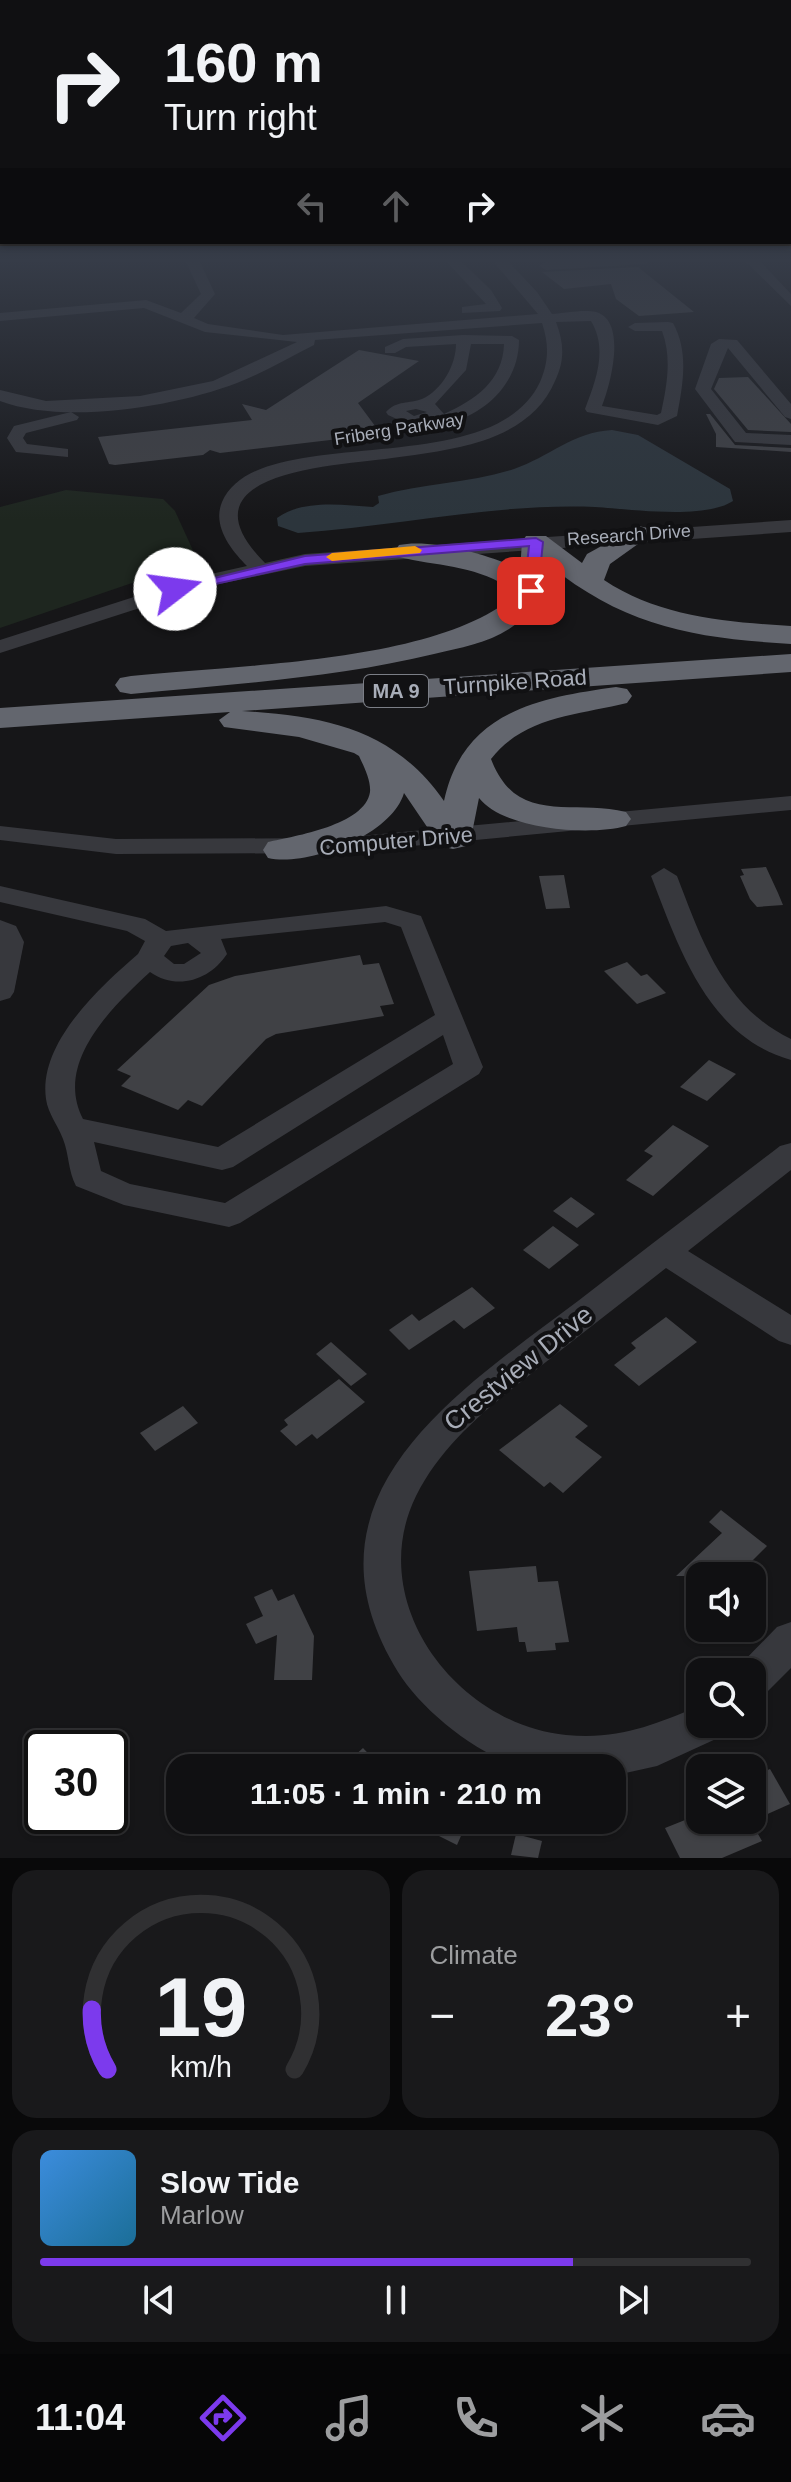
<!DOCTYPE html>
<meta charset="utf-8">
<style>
:root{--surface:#101012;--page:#19191b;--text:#f1f3f6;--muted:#9c9d9f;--line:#303032;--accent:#7c3aed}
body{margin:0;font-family:Helvetica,sans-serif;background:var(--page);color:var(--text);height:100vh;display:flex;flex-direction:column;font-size:30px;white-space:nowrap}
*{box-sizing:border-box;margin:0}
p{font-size:26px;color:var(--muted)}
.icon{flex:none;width:44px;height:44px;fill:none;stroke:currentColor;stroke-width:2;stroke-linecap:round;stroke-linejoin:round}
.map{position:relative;height:1858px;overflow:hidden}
.panel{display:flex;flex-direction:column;gap:12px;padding:12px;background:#09090a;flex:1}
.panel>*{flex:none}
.top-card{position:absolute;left:0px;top:0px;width:792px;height:244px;box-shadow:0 2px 6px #0004,0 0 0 2px var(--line);background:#101012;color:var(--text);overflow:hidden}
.buttons{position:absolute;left:686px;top:1562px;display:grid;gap:16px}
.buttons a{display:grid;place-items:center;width:80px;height:80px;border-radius:16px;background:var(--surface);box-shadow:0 2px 6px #0004,0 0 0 2px var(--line);font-size:40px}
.speed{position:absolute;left:24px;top:1730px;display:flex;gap:16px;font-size:40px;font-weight:700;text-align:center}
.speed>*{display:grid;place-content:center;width:104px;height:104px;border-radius:50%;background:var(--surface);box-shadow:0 2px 6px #0004,0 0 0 2px var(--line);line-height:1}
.speed .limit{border:4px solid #111;border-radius:12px;background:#fff;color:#111}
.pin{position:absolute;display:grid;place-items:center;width:68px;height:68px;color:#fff;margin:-34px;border-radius:16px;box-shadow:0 4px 12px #0006}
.me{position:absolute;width:88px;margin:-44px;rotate:75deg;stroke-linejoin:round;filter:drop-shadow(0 0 6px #0008)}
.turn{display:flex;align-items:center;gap:28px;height:168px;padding:0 32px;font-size:36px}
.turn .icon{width:104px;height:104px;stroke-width:2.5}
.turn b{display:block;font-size:56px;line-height:68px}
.lanes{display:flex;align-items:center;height:76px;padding:0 32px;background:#0003;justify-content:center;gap:40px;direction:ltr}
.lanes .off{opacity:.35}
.big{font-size:60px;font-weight:700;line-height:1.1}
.panel .tile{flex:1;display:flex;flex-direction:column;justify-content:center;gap:12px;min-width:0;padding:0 28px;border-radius:24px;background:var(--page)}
.panel .dial{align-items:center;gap:0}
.dial svg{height:208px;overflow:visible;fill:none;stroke:var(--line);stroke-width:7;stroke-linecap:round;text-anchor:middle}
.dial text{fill:var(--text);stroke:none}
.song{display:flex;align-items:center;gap:24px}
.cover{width:96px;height:96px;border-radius:12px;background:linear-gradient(135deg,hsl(210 70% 55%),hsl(200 70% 35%))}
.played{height:8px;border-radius:4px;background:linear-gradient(90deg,var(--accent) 75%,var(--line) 75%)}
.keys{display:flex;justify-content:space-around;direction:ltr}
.heat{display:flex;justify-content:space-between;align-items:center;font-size:44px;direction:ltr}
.panel .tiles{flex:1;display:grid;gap:12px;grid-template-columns:1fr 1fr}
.tile:last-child{grid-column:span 2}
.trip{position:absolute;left:166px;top:1754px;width:460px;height:80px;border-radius:24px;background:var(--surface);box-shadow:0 2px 6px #0004,0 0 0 2px var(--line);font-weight:700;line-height:80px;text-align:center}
.tabs{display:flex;height:128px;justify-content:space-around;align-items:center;background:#060607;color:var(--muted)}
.tabs .icon{width:56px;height:56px}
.tabs .current{color:var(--accent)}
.tabs b{font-size:36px;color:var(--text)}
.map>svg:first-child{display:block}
</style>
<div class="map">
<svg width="791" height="1858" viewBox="0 0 791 1858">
<rect width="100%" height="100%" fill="#161618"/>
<path fill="#1e261f" d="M66,490l97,9 12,12 21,46 -14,9 -182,62v-121z"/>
<path fill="#2c353c" d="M612,430l26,5 92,54 3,12c-29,19 -103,8 -138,6 -100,-4 -197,19 -297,26l-20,-7 -1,-8c26,-19 66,-13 96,-11l6,-4 -1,-7c45,-13 93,-13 136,-27 35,-12 59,-37 98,-39z"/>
<g fill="#404145">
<path d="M638,267l56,45 -55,4 -23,-17 -5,-15 -47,5 -22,-17z"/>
<path d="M359,350l60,11 -61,42 23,31 -161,19 -10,-3 -7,5 -88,10 -6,-1 -11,-27 154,-17 -10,-16 24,6z"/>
<path d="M748,377l43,47v8l-43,-2 -34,-41 5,-11z"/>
<path d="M706,414h4l25,31 56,3v4l-75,-5v-13z"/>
<path d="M766,867l12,26 5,12 -26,2 -7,-8 -10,-23 4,-1 -3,-6z"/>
<path d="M564,875l6,33 -24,1 -7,-33z"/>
<path d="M360,955l3,10 16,-2 15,41 -14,2 4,10 -108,18 -10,5 -64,67 -14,-6 -10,10 -57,-24 10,-10 -14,-6 92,-85 26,-9z"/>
<path d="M627,962l14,14 6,-2 19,19 -29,11 -33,-33z"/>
<path d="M709,1060l27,14 -29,27 -27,-14z"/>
<path d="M673,1125l36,21 -56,50 -27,-16 27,-24 -9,-5z"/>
<path d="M571,1197l24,17 -18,14 -24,-17z"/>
<path d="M553,1226l26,19 -30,24 -26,-19z"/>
<path d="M472,1287l23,21 -31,21 -10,-9 -45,30 -20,-20 23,-16 7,7z"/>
<path d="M666,1317l31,25 -58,44 -25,-21 22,-17 -5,-5z"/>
<path d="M331,1342l36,32 -16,12 -35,-32z"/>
<path d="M339,1379l26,23 -48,37 -5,-5 -16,12 -16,-15 8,-6 -4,-5z"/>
<path d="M560,1404l28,22 -13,11 27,20 -39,36 -13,-11 -6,5 -45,-37z"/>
<path d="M183,1406l15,17 -43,28 -15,-18z"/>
<path d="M721,1510l46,36 -30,30h-61l46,-43 -13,-11z"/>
<path d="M536,1566l2,16 20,-1 11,61 -14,1 1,7 -29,2 -2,-10h-6l-2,-15 -40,4 -8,-60z"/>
<path d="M272,1589l6,12 16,-7 20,42 -2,44h-38l3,-45 -21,9 -10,-20 17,-8 -9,-19z"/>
<path d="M363,1748l19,20h-41z"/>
<path d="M770,1769l20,35 -38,17v-44z"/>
<path d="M700,1814v6h22l3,7 25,-7 12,21 -40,17h-42l-15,-30z"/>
<path d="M407,1820h61l-11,25z"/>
<path d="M516,1834l26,7 -4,17 -27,-3z"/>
</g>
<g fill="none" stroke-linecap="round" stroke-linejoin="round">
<g fill="#37383d" fill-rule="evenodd">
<path d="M185,260h14l16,34 -21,24 14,6 75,11 255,-21 -46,-54h15l30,32 15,22c13,-1 32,-5 44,-2 32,9 14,74 6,94l55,9 4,-2c6,-28 11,-55 1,-82h-27l-7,-4 7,-4 33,-1 5,1c16,29 10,61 4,93l-19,9 -71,-13 -2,-3c11,-29 23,-60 6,-88l-35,1c8,21 9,38 -1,59 -13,31 -40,49 -73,60 -29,9 -60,13 -90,17 -56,8 -218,13 -127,105l40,-9 486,-34v12l-486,34 -100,21 -205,66v-13l193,-62 54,-12c-16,-16 -35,-40 -25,-64 36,-83 270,-17 318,-120 9,-21 9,-38 2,-59l-227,17 -1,5c-26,13 -51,28 -77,38 -63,24 -173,42 -237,18v-11l46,11 94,-5 73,-15 84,-39 -92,-10 -61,-24 -144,13v-8l146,-13 35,13 20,-19z"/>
<path d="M445,260h15l31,30 11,18 -2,3 -38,2v-6l24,-3z"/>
<path d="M576,260h76l-7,4 -99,6 -7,-4 7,-4z"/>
<path d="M744,260h15l32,34v12z"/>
<path d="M463,335l49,1 7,4c0,41 -31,73 -70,83l-8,-4 -29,7 -24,-11 -2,-3c11,-12 23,-8 36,-13 20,-9 34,-34 34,-55l-50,3 -11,6h-10v-6l18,-8zM471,344h33c-1,37 -29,56 -60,70l-9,-10 31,-34zM416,409l11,3 -13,4 -8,-5z"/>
<path d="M719,339l18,1 54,64v15l-6,-2 -57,-69 -17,41 35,44 45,2v10l-56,-3 -40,-53 16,-45z"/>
<path d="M71,412l8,5 -2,3 -51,13 -3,5 4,6 41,5v8l-52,-5 -9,-14 7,-12z"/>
<path d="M791,796v14l-453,43 -222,1 -116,-14v-14l116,13 222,-1z"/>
<path d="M664,868l13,8c25,65 47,131 114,163v21c-83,-23 -112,-112 -140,-184z"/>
<path d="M0,886l145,33 21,12 220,-25 35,10 62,151 -4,7 -239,149 -11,4 -105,-22 -48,-19c-8,-15 -7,-32 -13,-47 -5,-14 -15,-25 -17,-40 -8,-56 54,-112 92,-145l7,-13 -18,-10 -127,-29zM385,922l16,5 34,88 -217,132 -135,-28c-29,-56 28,-111 67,-147 27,19 60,8 77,-18l-6,-15zM188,943l13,10 -17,11h-10l-10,-8 7,-10zM443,1035l10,29 -228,139 -95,-19 -29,-13 -7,-29 128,28 11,-3z"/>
<path d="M0,920l16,6 8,16 -10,50 -4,6 -10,3z"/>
<path d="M791,1143v27l-103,81 103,64v30l-12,-4 -113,-73c-38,30 -77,60 -115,90 -50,40 -105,78 -135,138 -52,106 40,228 150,239 54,5 86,-10 134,-29v18h24l-6,14 -61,28 -45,10v-8c-26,0 -53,3 -79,0 -48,-5 -111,-57 -135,-96 -107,-174 58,-279 180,-371 67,-52 134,-103 202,-155z"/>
<path d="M791,1622v46l-25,25 -14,6v-27h-17l3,-5 39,-40z"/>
</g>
<g fill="#63666e" fill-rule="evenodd">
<path d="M638,526l10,2 4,6 -42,30 -6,16c55,37 123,42 187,46v18c-97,-6 -165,-17 -242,-79 -1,28 -16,49 -40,64 -21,14 -50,19 -75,25 -99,24 -202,30 -303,40l-11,-2 -5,-7 5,-7 11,-2c103,-11 298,-13 378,-76l-3,-14c-33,-21 -70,-20 -107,-29l-4,-6 4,-6c31,-7 94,10 121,25l2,-28 4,-6h20l36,27 5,-9z"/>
<path d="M791,654v18l-549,39c83,5 152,18 202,90 19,-89 93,-103 172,-114l11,2 5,7 -5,7c-48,12 -103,13 -136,56 26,68 81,39 135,53l5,7 -5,7c-36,10 -122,4 -147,-28l-8,40 -5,8 -13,3 -13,-3 -36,-53c-12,42 -96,74 -136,65l-5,-8 5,-8c27,-6 97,-17 102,-50 1,-12 -6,-25 -11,-36l-5,-3 -55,-16 -75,-10 -5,-7 11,-8 -230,16v-20z"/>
</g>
</g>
<linearGradient id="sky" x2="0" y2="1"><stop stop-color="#0c0c0d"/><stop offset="0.5" stop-color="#363c48"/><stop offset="1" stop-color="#363c48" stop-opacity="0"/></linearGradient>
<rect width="791" height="520" fill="url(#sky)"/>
<path fill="#7c3aed" stroke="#51269a" stroke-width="2" d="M536,538l7,4 -5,49 -7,5 -7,-5 5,-45 -224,18 -130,29 -6,-4 136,-33z"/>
<path fill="#f59e0b" d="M415,546l7,4 -2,3 -88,8 -6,-4 6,-4z"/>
<g text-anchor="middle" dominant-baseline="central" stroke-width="8" stroke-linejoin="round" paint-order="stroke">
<g font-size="18" fill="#a8adb8" stroke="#111113">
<text transform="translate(399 429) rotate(-9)">Friberg Parkway</text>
<text transform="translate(629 535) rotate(-4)">Research Drive</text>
</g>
<rect fill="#111113" stroke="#7b7e86" stroke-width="2" x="364" y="675" width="64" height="32" rx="6"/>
<g font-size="20" font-weight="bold" fill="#a8adb8">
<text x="396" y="691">MA 9</text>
</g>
<g font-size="22" fill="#a8adb8" stroke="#111113">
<text transform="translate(515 682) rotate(-4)">Turnpike Road</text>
<text transform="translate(396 841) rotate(-5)">Computer Drive</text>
</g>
<g font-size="26" fill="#a8adb8" stroke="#111113">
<text transform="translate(518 1368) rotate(-39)">Crestview Drive</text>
</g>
</g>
</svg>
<div class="buttons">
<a><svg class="icon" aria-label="sound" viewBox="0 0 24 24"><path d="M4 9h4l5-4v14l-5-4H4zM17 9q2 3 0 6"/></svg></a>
<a><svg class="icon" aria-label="search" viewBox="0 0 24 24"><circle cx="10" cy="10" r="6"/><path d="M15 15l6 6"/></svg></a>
<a><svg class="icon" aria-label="layers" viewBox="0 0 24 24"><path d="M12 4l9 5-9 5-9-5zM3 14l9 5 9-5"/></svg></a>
</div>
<div class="speed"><div class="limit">30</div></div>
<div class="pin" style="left:531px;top:591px;background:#d93025"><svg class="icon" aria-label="arrive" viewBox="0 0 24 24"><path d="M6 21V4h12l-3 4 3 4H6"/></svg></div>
<svg class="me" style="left:175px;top:589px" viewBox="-20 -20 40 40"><circle r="19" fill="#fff"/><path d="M0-13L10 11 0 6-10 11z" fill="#7c3aed"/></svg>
<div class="trip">11:05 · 1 min · 210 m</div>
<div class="top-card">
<div class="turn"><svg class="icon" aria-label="right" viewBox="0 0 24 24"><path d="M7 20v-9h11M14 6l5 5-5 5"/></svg><div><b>160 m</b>Turn right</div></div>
<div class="lanes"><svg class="icon off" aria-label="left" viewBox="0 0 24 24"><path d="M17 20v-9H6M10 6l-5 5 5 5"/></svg><svg class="icon off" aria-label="ahead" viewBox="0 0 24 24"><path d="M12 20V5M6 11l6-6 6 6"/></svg><svg class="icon" aria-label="right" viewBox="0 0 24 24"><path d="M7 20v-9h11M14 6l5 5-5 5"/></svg></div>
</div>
</div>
<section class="panel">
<div class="tiles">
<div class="tile dial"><svg viewBox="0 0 100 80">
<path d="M14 69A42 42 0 1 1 86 69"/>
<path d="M14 69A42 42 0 0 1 8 46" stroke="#7c3aed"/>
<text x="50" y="56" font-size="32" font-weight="700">19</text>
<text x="50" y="72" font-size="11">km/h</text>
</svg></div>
<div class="tile"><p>Climate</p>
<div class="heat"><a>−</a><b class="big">23°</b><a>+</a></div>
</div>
<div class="tile">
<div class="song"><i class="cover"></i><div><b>Slow Tide</b><p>Marlow</p></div></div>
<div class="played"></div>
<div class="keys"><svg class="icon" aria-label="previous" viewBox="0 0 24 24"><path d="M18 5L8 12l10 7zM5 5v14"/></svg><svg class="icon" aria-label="pause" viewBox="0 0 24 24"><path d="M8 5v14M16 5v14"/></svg><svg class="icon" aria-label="next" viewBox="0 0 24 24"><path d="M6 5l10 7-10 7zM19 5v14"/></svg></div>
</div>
</div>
</section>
<nav class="tabs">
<b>11:04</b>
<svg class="icon current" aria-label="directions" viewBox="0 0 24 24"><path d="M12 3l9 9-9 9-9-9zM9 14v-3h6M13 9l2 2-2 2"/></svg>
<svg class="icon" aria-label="music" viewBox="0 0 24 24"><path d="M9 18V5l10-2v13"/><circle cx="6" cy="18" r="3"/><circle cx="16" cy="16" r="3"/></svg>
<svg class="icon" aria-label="phone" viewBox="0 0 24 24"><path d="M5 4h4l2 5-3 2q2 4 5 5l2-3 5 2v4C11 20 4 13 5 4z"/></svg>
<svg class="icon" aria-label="climate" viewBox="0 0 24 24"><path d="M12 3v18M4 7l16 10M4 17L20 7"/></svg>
<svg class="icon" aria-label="car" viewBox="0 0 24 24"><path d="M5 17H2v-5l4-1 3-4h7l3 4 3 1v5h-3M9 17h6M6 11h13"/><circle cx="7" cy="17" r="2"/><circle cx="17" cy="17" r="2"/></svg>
</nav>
